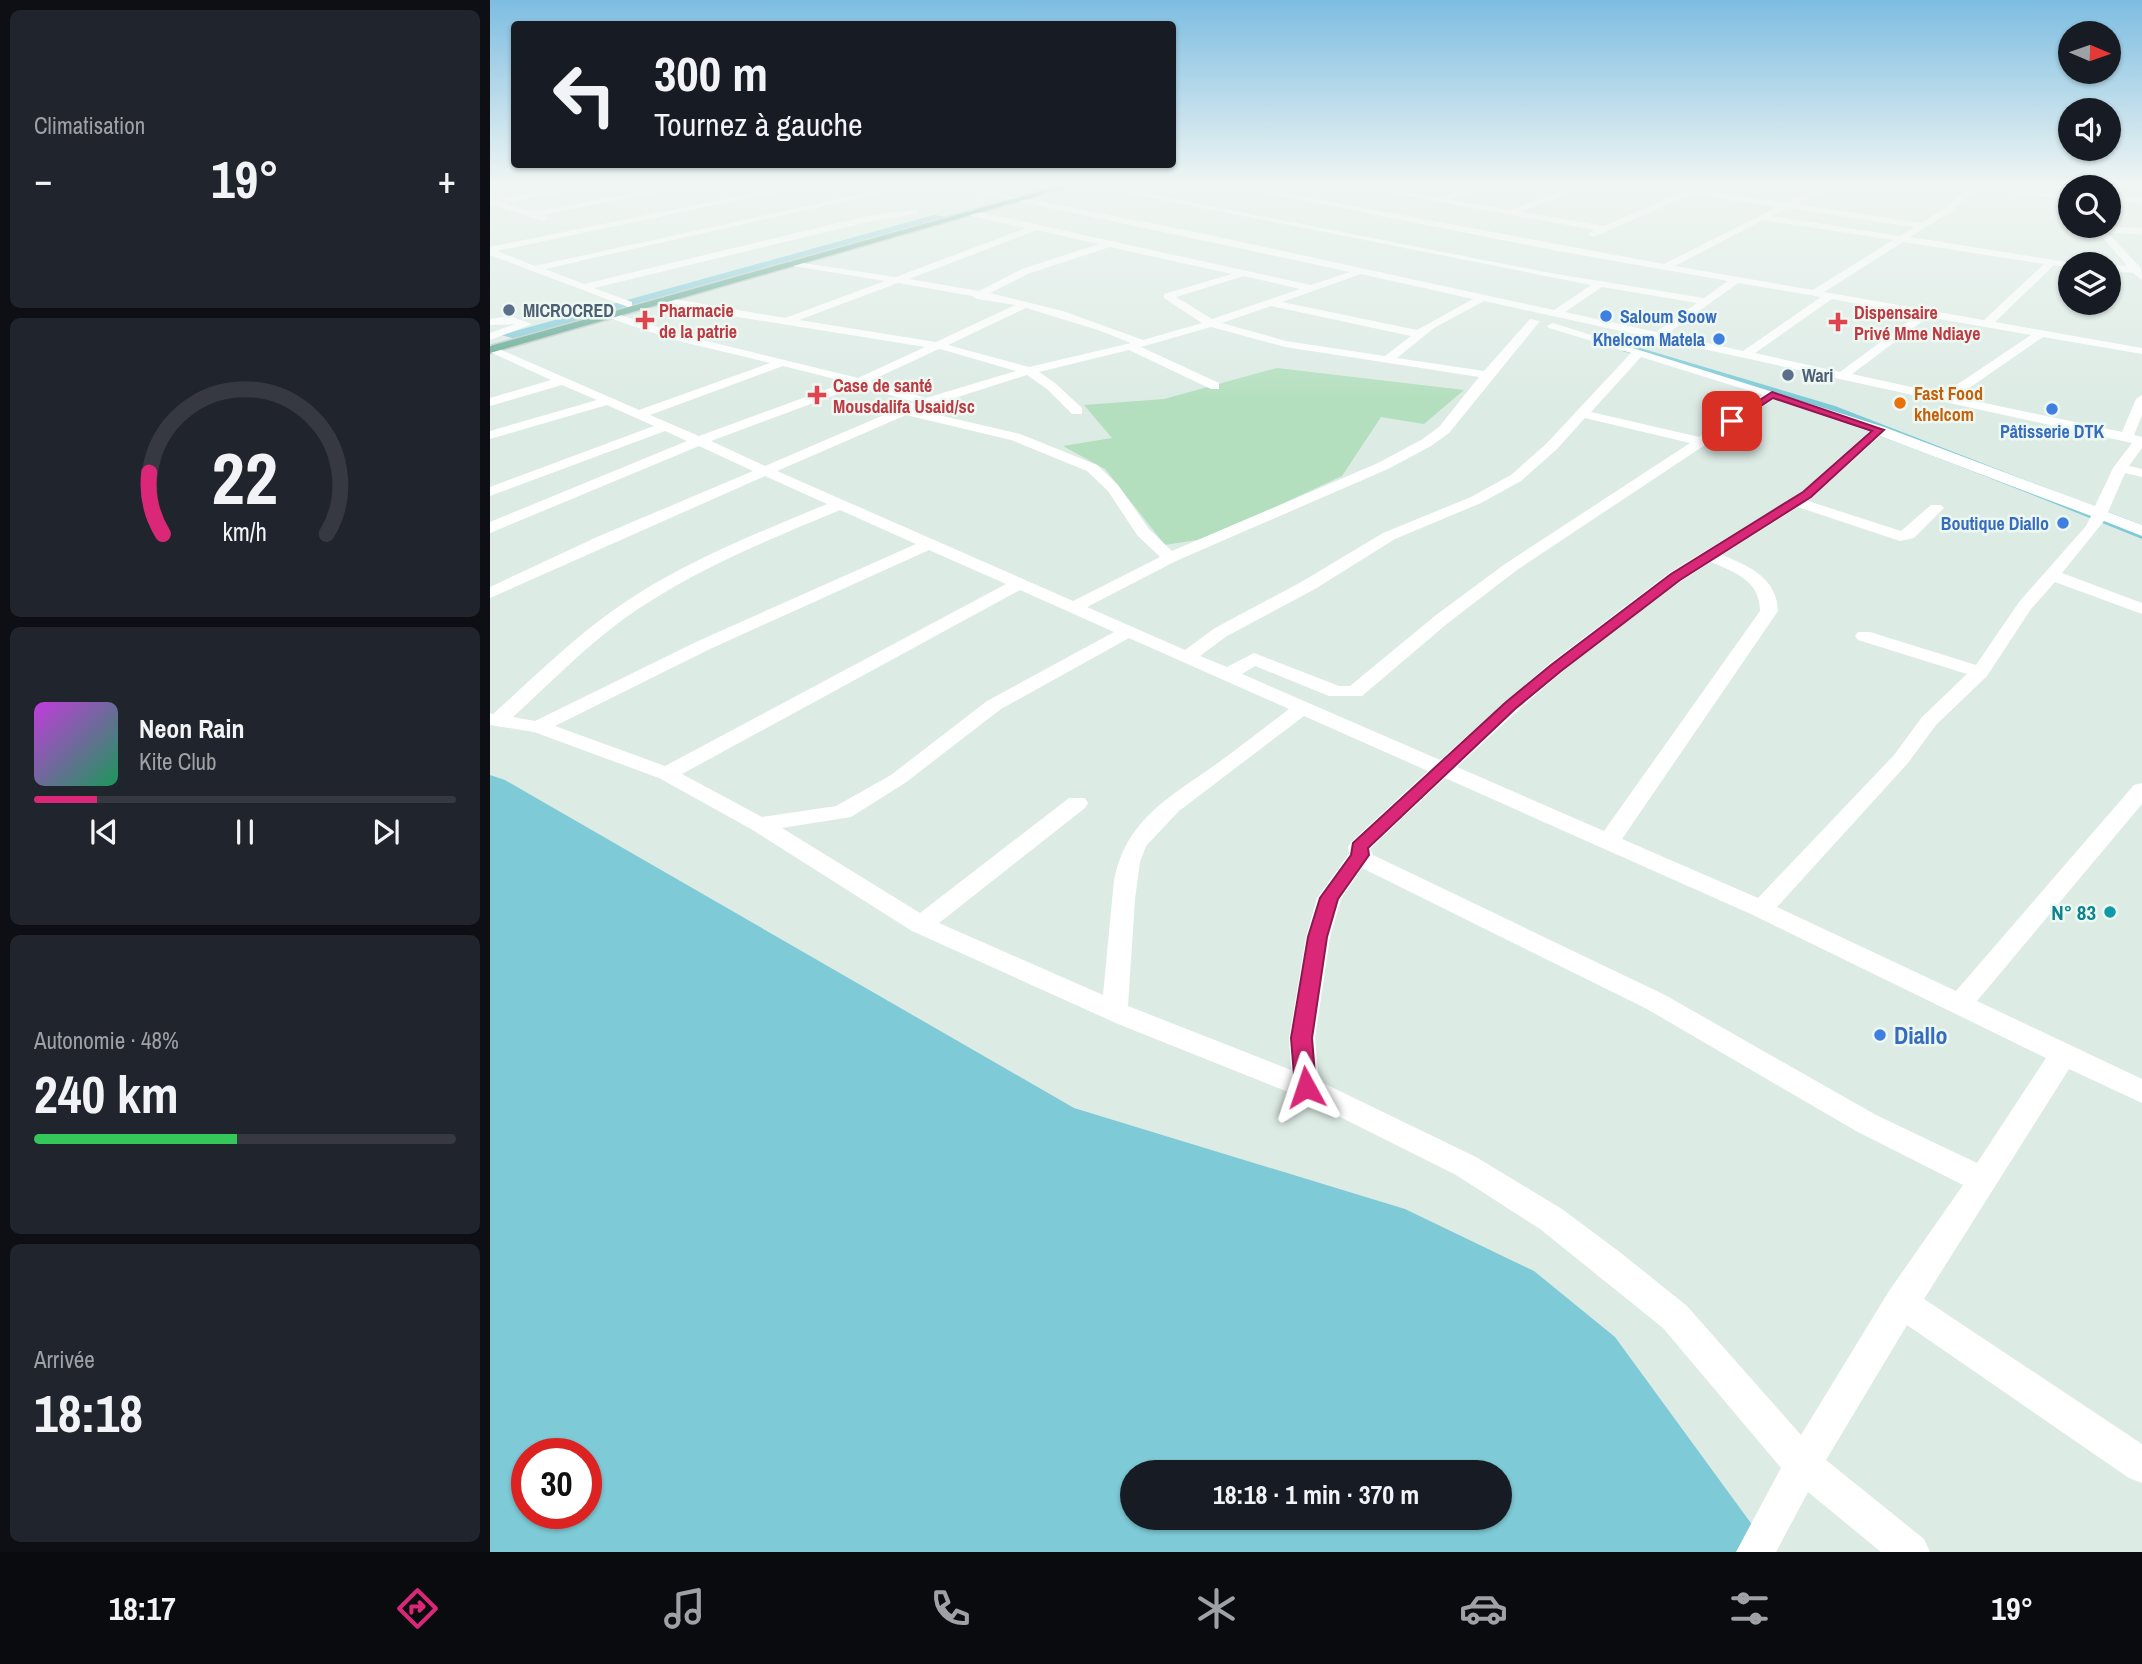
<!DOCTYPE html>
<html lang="fr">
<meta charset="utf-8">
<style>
:root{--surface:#171b24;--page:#20242c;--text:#f1f3f6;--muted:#9ea1a6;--line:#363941;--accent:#db2777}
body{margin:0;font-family:"Archivo Narrow",sans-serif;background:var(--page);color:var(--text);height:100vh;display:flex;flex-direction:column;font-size:26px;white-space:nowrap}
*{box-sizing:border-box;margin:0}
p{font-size:23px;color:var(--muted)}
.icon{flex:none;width:38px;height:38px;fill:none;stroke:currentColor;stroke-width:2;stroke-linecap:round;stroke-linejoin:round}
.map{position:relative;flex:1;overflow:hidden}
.sheet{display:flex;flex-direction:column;gap:10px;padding:10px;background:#0d0f14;width:490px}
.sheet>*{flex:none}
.guide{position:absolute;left:21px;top:21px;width:665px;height:147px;border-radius:7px;box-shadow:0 2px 5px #0004;background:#171b24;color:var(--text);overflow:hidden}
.needle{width:46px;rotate:92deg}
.buttons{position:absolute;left:1568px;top:21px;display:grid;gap:14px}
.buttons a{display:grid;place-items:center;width:63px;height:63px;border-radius:50%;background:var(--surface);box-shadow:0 2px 5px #0004;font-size:35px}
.speed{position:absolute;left:21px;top:1438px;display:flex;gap:14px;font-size:35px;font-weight:700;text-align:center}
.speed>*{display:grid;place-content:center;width:91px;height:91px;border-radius:50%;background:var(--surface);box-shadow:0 2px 5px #0004;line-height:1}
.speed .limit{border:10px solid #d22;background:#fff;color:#111}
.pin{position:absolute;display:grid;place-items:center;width:60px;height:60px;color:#fff;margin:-30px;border-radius:14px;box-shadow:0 4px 10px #0006}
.me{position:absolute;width:77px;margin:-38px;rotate:355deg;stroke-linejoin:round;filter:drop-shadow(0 0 5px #0008)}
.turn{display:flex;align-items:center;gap:24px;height:147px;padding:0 28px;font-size:32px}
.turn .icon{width:91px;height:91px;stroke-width:2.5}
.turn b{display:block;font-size:49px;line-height:60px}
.big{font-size:52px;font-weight:700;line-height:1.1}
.sheet .tile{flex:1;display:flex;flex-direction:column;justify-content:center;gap:10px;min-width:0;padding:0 24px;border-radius:10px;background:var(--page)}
.sheet .dial{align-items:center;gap:0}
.dial svg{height:182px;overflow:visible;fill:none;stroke:var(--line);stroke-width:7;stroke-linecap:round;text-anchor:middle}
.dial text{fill:var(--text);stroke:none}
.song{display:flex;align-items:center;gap:21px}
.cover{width:84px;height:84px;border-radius:10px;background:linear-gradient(135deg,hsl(290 70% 55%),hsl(150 70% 35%))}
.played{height:7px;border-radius:4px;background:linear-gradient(90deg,var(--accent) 15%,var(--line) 15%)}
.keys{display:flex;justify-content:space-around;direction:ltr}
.heat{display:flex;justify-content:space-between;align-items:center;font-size:38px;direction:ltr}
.charge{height:10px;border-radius:5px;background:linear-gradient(90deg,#34c759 48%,var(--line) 0)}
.trip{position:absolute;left:630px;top:1460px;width:392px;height:70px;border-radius:35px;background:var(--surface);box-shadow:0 2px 5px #0004;font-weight:700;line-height:70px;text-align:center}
.tab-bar{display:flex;height:112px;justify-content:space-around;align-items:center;background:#090b0e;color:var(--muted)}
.tab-bar .icon{width:49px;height:49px}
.tab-bar .current{color:var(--accent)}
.tab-bar b{font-size:32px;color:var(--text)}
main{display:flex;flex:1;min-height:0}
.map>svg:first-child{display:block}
</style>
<main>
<section class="sheet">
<div class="tile"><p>Climatisation</p>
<div class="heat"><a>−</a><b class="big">19°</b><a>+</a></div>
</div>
<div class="tile dial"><svg viewBox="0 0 100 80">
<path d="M14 69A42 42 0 1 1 86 69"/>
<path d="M14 69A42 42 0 0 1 8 42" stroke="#db2777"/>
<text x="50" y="56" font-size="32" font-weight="700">22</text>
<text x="50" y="72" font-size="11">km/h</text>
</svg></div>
<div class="tile">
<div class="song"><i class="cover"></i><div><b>Neon Rain</b><p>Kite Club</p></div></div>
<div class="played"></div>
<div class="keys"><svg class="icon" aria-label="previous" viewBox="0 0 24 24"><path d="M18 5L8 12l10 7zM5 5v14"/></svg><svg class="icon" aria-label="pause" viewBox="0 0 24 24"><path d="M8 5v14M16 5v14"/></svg><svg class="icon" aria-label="next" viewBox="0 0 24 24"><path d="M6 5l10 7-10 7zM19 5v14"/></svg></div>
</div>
<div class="tile"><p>Autonomie · 48%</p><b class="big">240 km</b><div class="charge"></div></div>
<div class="tile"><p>Arrivée</p><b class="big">18:18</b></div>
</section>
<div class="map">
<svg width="1652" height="1552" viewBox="0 0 1652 1552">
<rect width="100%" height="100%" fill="#ddebe5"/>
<path fill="#b3dfbe" d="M787,368l187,22 -40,34 -43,-7 -39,59 -133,62 -44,7 -60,-76 -42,-23 49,-8 -28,-33 80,-6z"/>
<g fill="#7ecbd7" fill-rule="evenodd">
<path d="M444,215l21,3 -432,123 -22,-6z"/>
<path d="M1147,347l198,59 307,119v14c-171,-69 -342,-138 -520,-188z"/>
<path d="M0,775l15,5 569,328 331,101 129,62 81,66 157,215h-1282zM37,1454h59v60h-59zM642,1472h368v45h-368z"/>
</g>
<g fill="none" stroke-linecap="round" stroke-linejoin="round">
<defs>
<path id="major" d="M573,185h12l-585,168v-7z"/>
</defs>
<use href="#major" stroke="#c0c8c6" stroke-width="3"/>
<g fill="#fff" fill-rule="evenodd">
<path d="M88,185h16l-89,18 29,9 140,-27h15l-145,30 4,3 -4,3 -54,-17v-6l5,2z"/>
<path d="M305,185h14l-312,66 38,15 368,-81h13l-371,84 39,15 283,-68 48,-6 4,3 -52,9 -273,66 38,14v4l-4,1 -138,-52v-8z"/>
<path d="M454,185h14l242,48 354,77 37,-25 -503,-100h15l442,87 159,26 24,-17 -170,-30 -333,-66h15l424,79 113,-57 -85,-13 -99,43 -5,-3 7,-4 -236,-43 5,-2 77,13 37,-13h11l-39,15 60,10 68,-25h11l-68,27 83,14 94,-41h10l-8,5 85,13 41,-18h10l-40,19 125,19 25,-16 24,-22 100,11v4l-93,-12 -25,23 -42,26 163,26 -3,5 -16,-3 -59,57 147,26v6l-99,-17 -87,60 166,35 14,-33 6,-4v20l-8,20 8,2v11l-13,18 13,3v8l-17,-4 -17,39 34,13v11l-38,-15 -42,52 80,30v11l-87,-32 -24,27 -44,67 -51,49 -28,38 -131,144 179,84 178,-206 8,-2v21l-165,197 165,78v24l-73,-34 -145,230 218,145v39l-13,-5 -222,-153 -81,135 98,79 6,13h-49l-73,-60 -32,60h-40l45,-84 -118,-140 -123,-99 -84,-54 -160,-80 -178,-71 -206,-93 -161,-102 -92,-51 -125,-46 -44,-7v-12l3,1c39,-35 76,-72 118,-102 66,-48 142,-77 216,-108l-62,-28 -275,122v-11l107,-50 156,-66 -54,-25 -209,87v-11l197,-81 -22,-10 -175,65v-9l164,-61 -47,-21 -117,34v-8l107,-31 -35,-15 -72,21v-8l61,-18 -61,-28v-7l149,65 131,-47 -95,-23 -69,-23v-4h8l68,22 176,43 67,-31 -212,-34 -55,-13 5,-3 122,21 100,-37 -92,-15 -5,-3 2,-2 106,16 130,-49 -59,-13 3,-5 341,75 39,-13zM1297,208l127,19 -14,9 -129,-20zM1273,220l130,20 -80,50 -138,-24zM547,230l62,14 -77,25 -43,22 -70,-12zM1413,242l141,22 -60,56 -160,-28zM620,247l122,27 -68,20v4l38,25 -59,17 -80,-29 -73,-18 40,-20zM871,274l112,25 -56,31 -135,-28zM754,276l56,13 -88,30 -36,-22zM408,283l74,13 5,3 38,6 -79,37 -137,-22zM1248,283l83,14 -78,54 -76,-17zM1112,287l95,16 -41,29 -91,-20zM1342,299l85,16 -77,57 -85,-19zM994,301l648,142 -19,25 -18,38 -211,-79 -331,-104 -6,3 2,2 82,25 -84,90 -36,32 -40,22 -88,36 -80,48 -88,47 -30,22 -98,-43 89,-46 212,-92 43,-23 18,-13 91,-112 -10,-2 -46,52 -87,-13 37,-30zM781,306l140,30 -26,20 -99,-15 -64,-18zM536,308l72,22 33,13 -102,24 -81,-22zM1438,317l103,18 -88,59 -91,-20zM721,327l74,20 194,30 -40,50 -18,13 -43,23 -206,88 -23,-22 -31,-44 -21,-20 -77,-31 -103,-24 110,-35 20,14 25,25h10v-6l-27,-25 -16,-11 90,-22 82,39h8v-6l-78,-36zM449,349h1l76,22 -90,27 -56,-17zM1151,357l122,38 -64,42 -108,-25zM293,366l64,16 -148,54 -49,-21zM369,386l55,16 -149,64 -54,-25zM1284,399l95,33 -67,60 -133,81 -120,91 -109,96 -198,-86 13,-8 74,30h33l86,-73 69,-53zM416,415l105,25 76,31 21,20 29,44 23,22 -87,44 -296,-130zM1095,418l105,25 -185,121 -69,51 -86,71h-11l-85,-33 -27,14 -27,-11 27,-20 88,-47 80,-50 86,-36 40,-22 36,-32zM1390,436l211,80 -5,10 -67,76 -43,63 -106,-33h-12l-3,4 3,4 109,34 -45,43 -28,38 -136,143 -136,-59 156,-228c-1,-33 -29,-45 -56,-56l76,-48 102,34 14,-3 30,-30 -3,-3h-10l-30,26 -93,-30zM350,510l76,34 -218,97 -163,80 -22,-4c37,-34 72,-70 112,-99 66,-47 141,-77 215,-108zM439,550l77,34 -341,182 -110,-40 155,-77zM1221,562c24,10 49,19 49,49l-156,220 -147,-64c78,-74 162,-148 254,-205zM530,590l94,42 -127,69 -96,74 -55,31 -74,11 -80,-43zM639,638l160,71c-25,19 -49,38 -74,56 -47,33 -89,55 -101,115l-11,115 -164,-72 146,-115 3,-5 -3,-5h-16l-149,115 -138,-85 69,-11 54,-34 96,-74zM814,716l124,55 -77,71 -3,5 1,7 -32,44 -11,39 -17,101 2,32 -163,-64 7,-107 5,-37 6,-16 33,-35zM955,778l308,137 293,143 -69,105 -101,-48 -211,-120 -292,-140 -3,-6zM872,868l285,141 209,122 107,54 -74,106 -88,144 -114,-129 -66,-53 -59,-44 -86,-52 -157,-76 -4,-43 15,-101 11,-38z"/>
<path d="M1619,197h33v6l-33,-2z"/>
<path d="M1603,226l49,2v6l-34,-1 33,35 1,12 -9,-7 -24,-2v-6l18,1z"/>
<path d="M20,316l22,8 -42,16v-7l25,-9 -25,1v-6z"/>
</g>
<use href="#major" fill="#5da691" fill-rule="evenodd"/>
</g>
<linearGradient id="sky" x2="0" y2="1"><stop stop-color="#7dbde1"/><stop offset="0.46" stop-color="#f0f6f3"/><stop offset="1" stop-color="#f0f6f3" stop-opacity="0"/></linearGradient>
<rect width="1652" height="402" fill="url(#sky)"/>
<path fill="#db2777" stroke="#8e194d" stroke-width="2" d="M1282,392l112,38 -73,67 -131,83 -119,91 -46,38 -147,139 1,7 -31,44 -11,38 -15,101 4,49 -3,6 -7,2 -8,-2 -3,-6 -4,-49 17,-101 12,-39 31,-43 2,-12 152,-140 46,-38 120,-91 132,-82 69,-61 -99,-33 -38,25 -8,-2z"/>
<g fill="#5c6f8a" stroke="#eef8f2" stroke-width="2.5">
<circle cx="19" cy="310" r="7"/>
<circle cx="1298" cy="375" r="7"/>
</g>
<g fill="#3f7fe0" stroke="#eef8f2" stroke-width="2.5">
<circle cx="1116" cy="316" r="7"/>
<circle cx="1229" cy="339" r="7"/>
<circle cx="1562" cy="409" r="7"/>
<circle cx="1573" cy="523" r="7"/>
<circle cx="1390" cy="1035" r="7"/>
</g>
<g fill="#e0444e" stroke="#eef8f2" stroke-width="2.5">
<path d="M151.5 309.5h7v7h7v7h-7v7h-7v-7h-7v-7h7z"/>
<path d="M1344.5 311.5h7v7h7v7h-7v7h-7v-7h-7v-7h7z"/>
<path d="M323.5 384.5h7v7h7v7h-7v7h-7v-7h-7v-7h7z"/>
</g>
<circle fill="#e8710a" stroke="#eef8f2" stroke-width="2.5" cx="1410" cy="403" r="7"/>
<circle fill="#0f9aa8" stroke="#eef8f2" stroke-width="2.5" cx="1620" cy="912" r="7"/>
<g text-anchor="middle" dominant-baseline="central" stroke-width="5" stroke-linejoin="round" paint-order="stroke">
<g font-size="18" font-weight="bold" fill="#4e5e75" stroke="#eef8f2" text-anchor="start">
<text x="33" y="310">MICROCRED</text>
<text x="1312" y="375">Wari</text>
</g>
<g font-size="18" font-weight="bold" fill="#be3a42" stroke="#eef8f2" text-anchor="start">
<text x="169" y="310">Pharmacie<tspan x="169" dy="21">de la patrie</tspan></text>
<text x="1364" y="312">Dispensaire<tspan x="1364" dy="21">Privé Mme Ndiaye</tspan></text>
<text x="343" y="385">Case de santé<tspan x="343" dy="21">Mousdalifa Usaid/sc</tspan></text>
</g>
<g font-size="18" font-weight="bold" fill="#366cbe" stroke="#eef8f2" text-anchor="end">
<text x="1130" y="316" text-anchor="start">Saloum Soow</text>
<text x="1215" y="339">Khelcom Matela</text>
<text x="1562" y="431" text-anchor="middle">Pâtisserie DTK</text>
<text x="1559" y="523">Boutique Diallo</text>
</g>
<g font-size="18" font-weight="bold" fill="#c56008" stroke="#eef8f2" text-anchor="start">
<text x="1424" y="393">Fast Food<tspan x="1424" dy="21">khelcom</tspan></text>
</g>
<g font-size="21" font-weight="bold" fill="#0d838f" stroke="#eef8f2" text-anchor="end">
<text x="1606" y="912">N° 83</text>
</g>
<g font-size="24" font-weight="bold" fill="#366cbe" stroke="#eef8f2" text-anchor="start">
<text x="1404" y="1035">Diallo</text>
</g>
</g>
</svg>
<div class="buttons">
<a><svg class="needle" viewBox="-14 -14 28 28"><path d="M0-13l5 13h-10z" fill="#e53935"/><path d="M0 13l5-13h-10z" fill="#9ea1a6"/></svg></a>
<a><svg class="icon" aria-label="sound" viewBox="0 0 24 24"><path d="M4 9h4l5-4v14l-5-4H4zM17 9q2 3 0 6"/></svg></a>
<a><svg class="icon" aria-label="search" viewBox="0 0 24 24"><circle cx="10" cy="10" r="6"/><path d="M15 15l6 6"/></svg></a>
<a><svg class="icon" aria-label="layers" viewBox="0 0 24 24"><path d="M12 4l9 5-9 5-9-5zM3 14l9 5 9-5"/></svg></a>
</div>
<div class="speed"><div class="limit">30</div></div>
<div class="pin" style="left:1242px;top:421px;background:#d93025"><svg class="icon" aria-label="arrive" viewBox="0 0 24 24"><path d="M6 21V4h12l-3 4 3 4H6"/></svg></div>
<svg class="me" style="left:816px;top:1087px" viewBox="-20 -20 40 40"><path d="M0-17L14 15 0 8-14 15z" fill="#db2777" stroke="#fff" stroke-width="4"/></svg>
<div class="trip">18:18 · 1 min · 370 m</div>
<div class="guide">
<div class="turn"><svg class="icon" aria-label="left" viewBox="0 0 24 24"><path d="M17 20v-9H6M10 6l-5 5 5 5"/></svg><div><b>300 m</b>Tournez à gauche</div></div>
</div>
</div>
</main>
<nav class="tab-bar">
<b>18:17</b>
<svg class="icon current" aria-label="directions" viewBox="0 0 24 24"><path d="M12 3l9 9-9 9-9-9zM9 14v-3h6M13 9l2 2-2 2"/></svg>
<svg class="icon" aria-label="music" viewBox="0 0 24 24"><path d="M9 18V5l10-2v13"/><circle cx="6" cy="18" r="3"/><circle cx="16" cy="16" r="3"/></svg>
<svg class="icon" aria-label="phone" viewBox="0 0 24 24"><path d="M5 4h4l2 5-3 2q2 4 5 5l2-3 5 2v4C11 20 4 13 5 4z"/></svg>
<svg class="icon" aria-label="climate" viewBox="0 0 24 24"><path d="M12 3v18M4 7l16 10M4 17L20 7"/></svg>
<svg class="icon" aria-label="car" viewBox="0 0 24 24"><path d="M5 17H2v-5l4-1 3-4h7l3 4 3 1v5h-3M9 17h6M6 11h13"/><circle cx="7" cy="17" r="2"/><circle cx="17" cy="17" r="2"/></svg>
<svg class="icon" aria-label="filters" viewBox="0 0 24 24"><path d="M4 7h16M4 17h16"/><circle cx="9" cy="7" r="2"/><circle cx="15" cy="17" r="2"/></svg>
<b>19°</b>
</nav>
